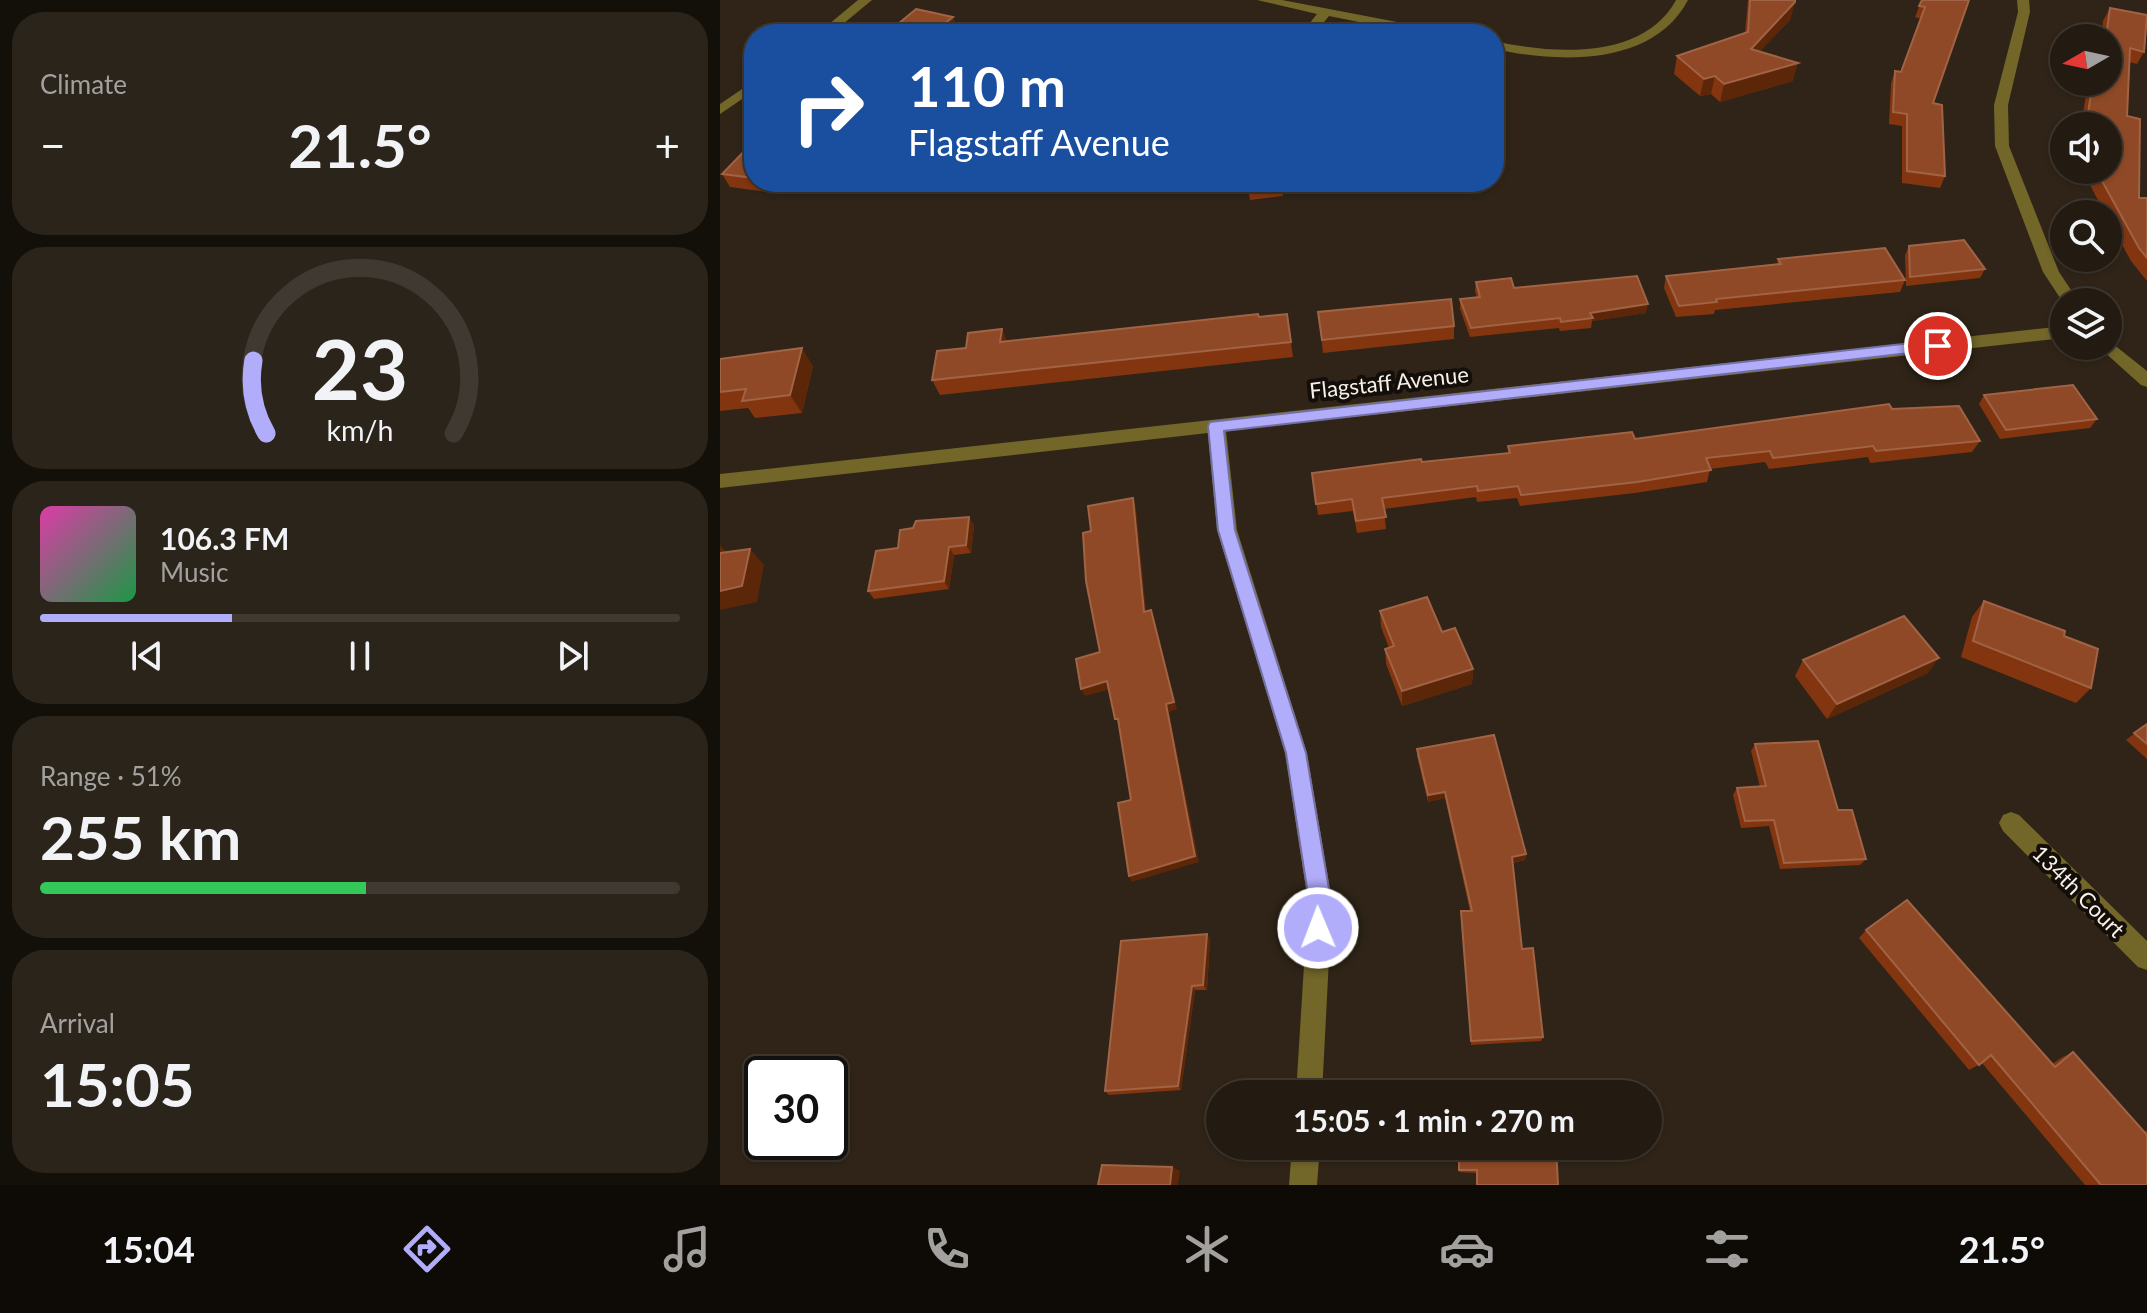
<!DOCTYPE html>
<meta charset="utf-8">
<style>
:root{--surface:#231b11;--page:#2b241a;--text:#f1f3f6;--muted:#a3a19f;--line:#403931;--accent:#b1adfa}
body{margin:0;font-family:Lato,sans-serif;background:var(--page);color:var(--text);height:100vh;display:flex;flex-direction:column;font-size:30px;white-space:nowrap}
*{box-sizing:border-box;margin:0}
p{font-size:26px;color:var(--muted)}
.icon{flex:none;width:44px;height:44px;fill:none;stroke:currentColor;stroke-width:2;stroke-linecap:round;stroke-linejoin:round}
.map{position:relative;flex:1;overflow:hidden}
.drawer{display:flex;flex-direction:column;gap:12px;padding:12px;background:#130f09;width:720px}
.drawer>*{flex:none}
.guide{position:absolute;left:24px;top:24px;width:760px;height:168px;border-radius:32px;box-shadow:0 2px 6px #0004,0 0 0 2px var(--line);background:#1a4fa0;color:#fff;overflow:hidden}
.needle{width:52px;rotate:261deg}
.fabs{position:absolute;left:1330px;top:24px;display:grid;gap:16px}
.fabs a{display:grid;place-items:center;width:72px;height:72px;border-radius:50%;background:var(--surface);box-shadow:0 2px 6px #0004,0 0 0 2px var(--line);font-size:40px}
.speed{position:absolute;left:24px;top:1056px;display:flex;gap:16px;font-size:40px;font-weight:700;text-align:center}
.speed>*{display:grid;place-content:center;width:104px;height:104px;border-radius:50%;background:var(--surface);box-shadow:0 2px 6px #0004,0 0 0 2px var(--line);line-height:1}
.speed .limit{border:4px solid #111;border-radius:12px;background:#fff;color:#111}
.pin{position:absolute;display:grid;place-items:center;width:68px;height:68px;color:#fff;margin:-34px;border:4px solid #fff;border-radius:50%;box-shadow:0 2px 8px #0007}
.me{position:absolute;width:88px;margin:-44px;rotate:359deg;stroke-linejoin:round;filter:drop-shadow(0 0 6px #0008)}
.turn{display:flex;align-items:center;gap:28px;height:168px;padding:0 32px;font-size:36px}
.turn .icon{width:104px;height:104px;stroke-width:2.5}
.turn b{display:block;font-size:56px;line-height:68px}
.big{font-size:60px;font-weight:700;line-height:1.1}
.drawer .card{flex:1;display:flex;flex-direction:column;justify-content:center;gap:12px;min-width:0;padding:0 28px;border-radius:32px;background:var(--page)}
.drawer .dial{align-items:center;gap:0}
.dial svg{height:208px;overflow:visible;fill:none;stroke:var(--line);stroke-width:7;stroke-linecap:round;text-anchor:middle}
.dial text{fill:var(--text);stroke:none}
.song{display:flex;align-items:center;gap:24px}
.cover{width:96px;height:96px;border-radius:12px;background:linear-gradient(135deg,hsl(320 70% 55%),hsl(140 70% 35%))}
.played{height:8px;border-radius:4px;background:linear-gradient(90deg,var(--accent) 30%,var(--line) 30%)}
.keys{display:flex;justify-content:space-around;direction:ltr}
.heat{display:flex;justify-content:space-between;align-items:center;font-size:44px;direction:ltr}
.charge{height:12px;border-radius:6px;background:linear-gradient(90deg,#34c759 51%,var(--line) 0)}
.trip{position:absolute;left:486px;top:1080px;width:456px;height:80px;border-radius:40px;background:var(--surface);box-shadow:0 2px 6px #0004,0 0 0 2px var(--line);font-weight:700;line-height:80px;text-align:center}
.tabs{display:flex;height:128px;justify-content:space-around;align-items:center;background:#0e0b07;color:var(--muted)}
.tabs .icon{width:56px;height:56px}
.tabs .active{color:var(--accent)}
.tabs b{font-size:36px;color:var(--text)}
main{display:flex;flex:1;min-height:0}
.map>svg:first-child{display:block}
</style>
<main>
<section class="drawer">
<div class="card"><p>Climate</p>
<div class="heat"><a>−</a><b class="big">21.5°</b><a>+</a></div>
</div>
<div class="card dial"><svg viewBox="0 0 100 80">
<path d="M14 69A42 42 0 1 1 86 69"/>
<path d="M14 69A42 42 0 0 1 9 41" stroke="#b1adfa"/>
<text x="50" y="56" font-size="32" font-weight="700">23</text>
<text x="50" y="72" font-size="11">km/h</text>
</svg></div>
<div class="card">
<div class="song"><i class="cover"></i><div><b>106.3 FM</b><p>Music</p></div></div>
<div class="played"></div>
<div class="keys"><svg class="icon" aria-label="previous" viewBox="0 0 24 24"><path d="M18 5L8 12l10 7zM5 5v14"/></svg><svg class="icon" aria-label="pause" viewBox="0 0 24 24"><path d="M8 5v14M16 5v14"/></svg><svg class="icon" aria-label="next" viewBox="0 0 24 24"><path d="M6 5l10 7-10 7zM19 5v14"/></svg></div>
</div>
<div class="card"><p>Range · 51%</p><b class="big">255 km</b><div class="charge"></div></div>
<div class="card"><p>Arrival</p><b class="big">15:05</b></div>
</section>
<div class="map">
<svg width="1427" height="1185" viewBox="0 0 1427 1185">
<rect width="100%" height="100%" fill="#2f2417"/>
<g fill="none" stroke-linecap="round" stroke-linejoin="round">
<g fill="#726628" fill-rule="evenodd">
<path d="M138,0h14l-41,34h-14z"/>
<path d="M537,0h25l157,30 6,4h-26l-90,-18 -15,18h-13l16,-20z"/>
<path d="M956,0h12c-35,67 -130,63 -194,49v-8c58,13 149,20 182,-41z"/>
<path d="M1297,0h12l1,12 -22,93 1,41 50,126 20,30 -15,2 -21,-32 -48,-126 -1,-41 24,-93z"/>
<path d="M34,81v10l-34,23v-10z"/>
<path d="M1344,326v12l-838,93 11,99 70,223 25,148 -10,193h-26l12,-193 -23,-148 -68,-223 -9,-97 -488,55v-14z"/>
<path d="M1388,340l39,31v16l-6,-2 -39,-35 -2,-4h8z"/>
<path d="M1291,812l8,3 128,126v29l-9,-3 -135,-136 -4,-8 4,-8z"/>
<path d="M572,1146h28l-3,39h-28z"/>
</g>
</g>
<g fill="#833510">
<path d="M1028,0h47l-5,20 -30,31 33,30 -73,21 -9,-8 -11,2 -26,-22 3,-18 68,-23z"/>
<path d="M1202,0h47l-36,103 12,73 -5,12 -38,-5v-57l-13,-2 2,-41 4,-12 6,1 20,-53 -6,-2z"/>
<path d="M1390,8l34,44 -7,12 -8,-2 -2,54 12,82h8v83l-16,-20 -23,-42v-5h-3l-18,-35v-9h21v-44h-27l7,-44h20v-44h-11l4,-9h1l1,-8z"/>
<path d="M34,141v41h23l-9,10 -38,-5 -8,-13z"/>
<path d="M408,182h37l-29,10z"/>
<path d="M527,182h34l2,14 -33,4z"/>
<path d="M1189,246l76,23 -5,9 -74,8 -1,-31z"/>
<path d="M1058,259l127,21 -5,12 -185,18 -1,4 -38,3 -12,-29 2,-12 111,-11z"/>
<path d="M756,282l38,6 132,25 -54,8 -1,7 -31,3 -1,-3 -89,9 -10,-28v-10l17,-1 -2,-7z"/>
<path d="M598,312l136,14v13l-131,14z"/>
<path d="M567,314l6,43 -353,38 -8,-15 34,-32 36,-19 5,13z"/>
<path d="M0,359l93,7 -11,47 -47,5 -7,-10 -28,3z"/>
<path d="M1264,395l113,24 -7,9 -90,11 -21,-35z"/>
<path d="M1172,409l88,32 -8,11 -102,11 -2,-6 -99,12 -4,-7 -55,7 -3,13 -72,11 -115,13 -3,-8 -40,4 -1,-5 -92,12 2,20 -29,4 -4,-22 -35,4 -6,-42 196,-20v-7l127,-7z"/>
<path d="M254,525l-3,28 -17,2 -5,34 -75,10 -6,-8 30,-43z"/>
<path d="M1264,601l80,35 27,52 -15,15 -115,-46 11,-40z"/>
<path d="M660,611l62,21 31,37 -1,15 -70,22 -16,-42 -1,-15 4,-1 -8,-21z"/>
<path d="M1083,660l125,13 -101,46 -32,-43z"/>
<path d="M1427,724v35l-21,-19z"/>
<path d="M1035,744l83,66 28,49 -6,6 -80,4 -11,-43 -28,2 -8,-33 4,-7 23,-1 -9,-36z"/>
<path d="M697,749l109,105 -1,6 -12,3 9,86 21,88 -2,4 -70,4 -10,-128v-6h9l-25,-113 -17,4 -11,-46z"/>
<path d="M1146,930l186,134 9,-6 12,-6 72,80 2,-2v55h-62l-103,-122 -13,7 -110,-132z"/>
<path d="M490,939l-3,51h-12l-14,100 -72,5 -4,-4z"/>
<path d="M739,1146l99,39h-82v-12l-17,-1z"/>
</g>
<g fill="#5c2609">
<path d="M1075,2l-5,18 -44,46 5,-17z"/>
<path d="M233,17l5,13 -6,4h-21z"/>
<path d="M1078,63l-5,18 -73,21 4,-18z"/>
<path d="M995,76l-4,18 -11,2 4,-17z"/>
<path d="M42,182h15l-9,10z"/>
<path d="M413,182h32l-29,10z"/>
<path d="M928,304l-2,9 -54,8 -2,-8z"/>
<path d="M282,329l6,15 -8,-2z"/>
<path d="M82,348l11,18 -11,47 -12,-18z"/>
<path d="M413,498l3,9 11,113 -3,-8z"/>
<path d="M249,517l5,8 -3,28 -5,-8z"/>
<path d="M0,545l5,6 -4,21 -1,-1z"/>
<path d="M229,547l5,8 -5,34 -5,-8z"/>
<path d="M30,549l14,16 -7,37 -37,8v-19z"/>
<path d="M431,610l26,99 -8,3 30,150 -67,20 -3,-6 37,-172z"/>
<path d="M1219,658l-11,15 -101,46 10,-15z"/>
<path d="M753,669l-1,15 -70,22v-15z"/>
<path d="M387,681l4,8 -26,7 -4,-7z"/>
<path d="M725,792v6l-17,4v-7z"/>
<path d="M806,854l-1,6 -14,3 1,-6z"/>
<path d="M487,934l3,5 -3,51 -4,-5z"/>
<path d="M472,986l3,4 -14,100 -3,-4z"/>
<path d="M452,1167l8,4 -2,14h-8z"/>
</g>
<g fill="#8f4927" stroke="#a06345" stroke-width="2">
<path d="M1030,0h45v2l-44,47 47,14 -74,21 -9,-8 -11,3 -27,-23 71,-24z"/>
<path d="M1202,0h47l-36,103 9,2 3,71 -38,-5v-57l-14,-2 2,-41 6,1 24,-65 -6,-1z"/>
<path d="M1390,8l37,7 -3,37 -14,-4 -3,68 13,3 -1,79h8v60l-8,-10 -43,-78h12v-44l-22,-1 7,-43h15v-44h-8l1,-9 6,1z"/>
<path d="M196,9l37,8 -22,17h-45z"/>
<path d="M34,141v37l-32,-4z"/>
<path d="M527,182h34l1,5 -33,4z"/>
<path d="M1244,240l21,29 -75,8 -1,-31z"/>
<path d="M1165,248l20,32 -189,19 1,3 -38,4 -13,-30 115,-12 -3,-5z"/>
<path d="M917,276l11,28 -58,9 3,5 -32,4 -1,-4 -89,10 -11,-29 20,-2 -4,-15 35,-4 3,10z"/>
<path d="M731,299l3,27 -132,14 -4,-28z"/>
<path d="M538,314l1,3 28,-3 4,28 -359,38 5,-29 29,-3 2,-15 34,-4 -2,13z"/>
<path d="M82,348l-12,47 -48,6 4,-12 -26,3v-33z"/>
<path d="M1353,385l24,34 -91,11 -22,-35z"/>
<path d="M1169,404l3,5 67,-3 21,35 -104,10 -3,-5 -100,12 -3,-7 -64,7 5,12 -74,12 -116,13 -3,-9 -40,5 -1,-5 -95,12 4,19 -30,4 -4,-22 -36,5 -4,-31 109,-14 1,3 88,-9 -2,-7 124,-14 3,7z"/>
<path d="M413,498l11,114 7,-2 23,92 -8,2 29,152 -66,20 -11,-73 13,-3 -13,-81h-3l-8,-38 -26,8 -5,-30 24,-7 -14,-71 -3,-48 8,-2 -3,-25z"/>
<path d="M249,517l-3,28 -17,2 -5,34 -76,10 8,-40 22,-3 2,-18 13,-2 3,-7z"/>
<path d="M30,549l-8,37 -22,5v-38z"/>
<path d="M707,597l15,35 13,-4 18,41 -71,22 -17,-42 9,-3 -14,-35z"/>
<path d="M1264,601l81,30 -1,5 34,13 -7,39 -118,-47z"/>
<path d="M1184,616l35,42 -102,46 -34,-44z"/>
<path d="M1427,724v20l-13,-11z"/>
<path d="M774,735l32,119 -14,3 10,92 11,-1 10,89 -72,4 -10,-130h11l-27,-119 -17,3 -11,-46z"/>
<path d="M1098,741l20,69h14l14,49 -82,4 -10,-43 -29,1 -8,-33 29,-2 -11,-42z"/>
<path d="M1187,900l148,167 18,-15 74,83v50h-46l-110,-130 -12,10 -113,-135z"/>
<path d="M487,934l-4,51 -11,1 -14,100 -73,5 16,-150z"/>
<path d="M739,1146h97l2,39h-81v-15h-18z"/>
<path d="M382,1165l70,2 -2,18h-72z"/>
</g>
<path fill="#b1adfa" stroke="#7370a2" stroke-width="2" d="M1218,340l8,6 -2,3 -720,82 11,99 71,223 25,148 -5,35 -8,4 -8,-4 -3,-8 2,-27 -23,-148 -68,-223 -10,-104 2,-4z"/>
<g text-anchor="middle" dominant-baseline="central" stroke-width="8" stroke-linejoin="round" paint-order="stroke">
<g font-size="22" fill="#f7f0e7" stroke="#130e09">
<text transform="translate(669 382) rotate(-6)">Flagstaff Avenue</text>
<text transform="translate(1359 891) rotate(45)">134th Court</text>
</g>
</g>
</svg>
<div class="fabs">
<a><svg class="needle" viewBox="-14 -14 28 28"><path d="M0-13l5 13h-10z" fill="#e53935"/><path d="M0 13l5-13h-10z" fill="#a3a19f"/></svg></a>
<a><svg class="icon" aria-label="sound" viewBox="0 0 24 24"><path d="M4 9h4l5-4v14l-5-4H4zM17 9q2 3 0 6"/></svg></a>
<a><svg class="icon" aria-label="search" viewBox="0 0 24 24"><circle cx="10" cy="10" r="6"/><path d="M15 15l6 6"/></svg></a>
<a><svg class="icon" aria-label="layers" viewBox="0 0 24 24"><path d="M12 4l9 5-9 5-9-5zM3 14l9 5 9-5"/></svg></a>
</div>
<div class="speed"><div class="limit">30</div></div>
<div class="pin" style="left:1218px;top:346px;background:#d93025"><svg class="icon" aria-label="arrive" viewBox="0 0 24 24"><path d="M6 21V4h12l-3 4 3 4H6"/></svg></div>
<svg class="me" style="left:598px;top:928px" viewBox="-20 -20 40 40"><circle r="17" fill="#b1adfa" stroke="#fff" stroke-width="3"/><path d="M0-11L8 9 0 5-8 9z" fill="#fff"/></svg>
<div class="trip">15:05 · 1 min · 270 m</div>
<div class="guide">
<div class="turn"><svg class="icon" aria-label="right" viewBox="0 0 24 24"><path d="M7 20v-9h11M14 6l5 5-5 5"/></svg><div><b>110 m</b>Flagstaff Avenue</div></div>
</div>
</div>
</main>
<nav class="tabs">
<b>15:04</b>
<svg class="icon active" aria-label="directions" viewBox="0 0 24 24"><path d="M12 3l9 9-9 9-9-9zM9 14v-3h6M13 9l2 2-2 2"/></svg>
<svg class="icon" aria-label="music" viewBox="0 0 24 24"><path d="M9 18V5l10-2v13"/><circle cx="6" cy="18" r="3"/><circle cx="16" cy="16" r="3"/></svg>
<svg class="icon" aria-label="phone" viewBox="0 0 24 24"><path d="M5 4h4l2 5-3 2q2 4 5 5l2-3 5 2v4C11 20 4 13 5 4z"/></svg>
<svg class="icon" aria-label="climate" viewBox="0 0 24 24"><path d="M12 3v18M4 7l16 10M4 17L20 7"/></svg>
<svg class="icon" aria-label="car" viewBox="0 0 24 24"><path d="M5 17H2v-5l4-1 3-4h7l3 4 3 1v5h-3M9 17h6M6 11h13"/><circle cx="7" cy="17" r="2"/><circle cx="17" cy="17" r="2"/></svg>
<svg class="icon" aria-label="filters" viewBox="0 0 24 24"><path d="M4 7h16M4 17h16"/><circle cx="9" cy="7" r="2"/><circle cx="15" cy="17" r="2"/></svg>
<b>21.5°</b>
</nav>
